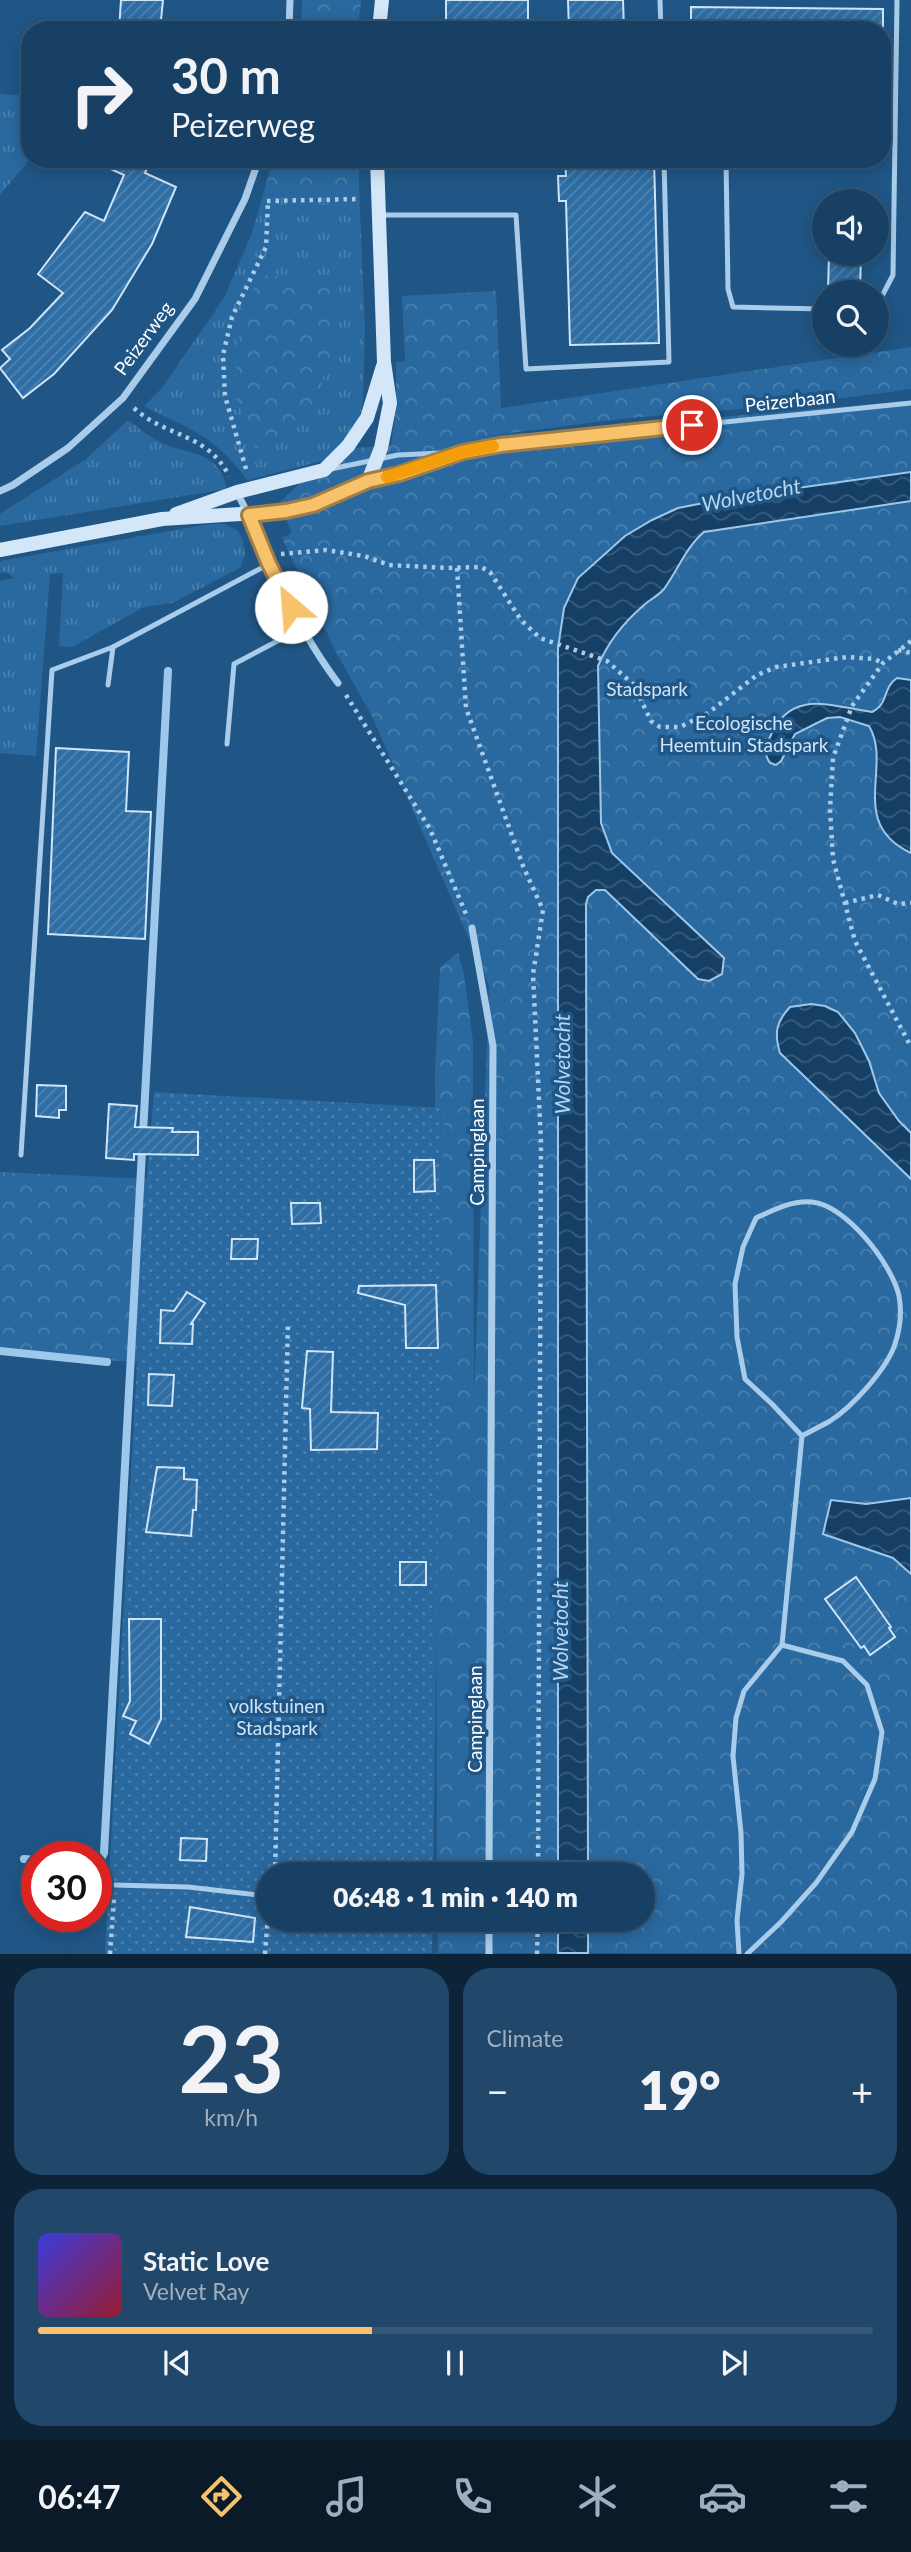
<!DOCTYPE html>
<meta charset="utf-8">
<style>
:root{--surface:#184064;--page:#21476a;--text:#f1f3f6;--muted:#9fafbf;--line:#365978;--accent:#f7c26a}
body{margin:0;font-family:Lato,sans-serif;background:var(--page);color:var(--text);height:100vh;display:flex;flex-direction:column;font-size:26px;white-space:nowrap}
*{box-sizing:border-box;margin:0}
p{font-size:23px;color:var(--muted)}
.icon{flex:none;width:38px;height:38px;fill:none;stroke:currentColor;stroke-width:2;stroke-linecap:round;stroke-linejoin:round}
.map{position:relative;height:1954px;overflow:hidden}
.sheet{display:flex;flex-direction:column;gap:14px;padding:14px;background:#0d2337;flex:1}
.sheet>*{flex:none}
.banner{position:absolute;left:21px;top:21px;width:870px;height:147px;border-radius:28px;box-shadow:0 4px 18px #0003,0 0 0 2px var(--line);background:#184064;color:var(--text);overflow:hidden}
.tools{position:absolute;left:812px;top:189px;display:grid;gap:14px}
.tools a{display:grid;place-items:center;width:77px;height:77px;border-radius:50%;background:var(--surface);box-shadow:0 4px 18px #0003,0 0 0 2px var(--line);font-size:35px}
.speed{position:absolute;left:21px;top:1841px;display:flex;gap:14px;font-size:35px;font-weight:700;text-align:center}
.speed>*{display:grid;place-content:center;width:91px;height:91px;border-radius:50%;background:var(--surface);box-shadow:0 4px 18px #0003,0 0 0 2px var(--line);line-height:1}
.speed .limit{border:10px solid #d22;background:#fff;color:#111}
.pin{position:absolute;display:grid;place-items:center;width:60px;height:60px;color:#fff;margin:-30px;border:4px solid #fff;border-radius:50%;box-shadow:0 2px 7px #0007}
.me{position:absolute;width:77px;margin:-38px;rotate:333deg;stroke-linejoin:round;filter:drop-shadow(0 0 5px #0008)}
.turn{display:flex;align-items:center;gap:24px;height:147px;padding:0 35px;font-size:32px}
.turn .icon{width:91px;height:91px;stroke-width:2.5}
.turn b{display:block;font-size:49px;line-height:60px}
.big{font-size:52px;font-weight:800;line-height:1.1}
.sheet .tile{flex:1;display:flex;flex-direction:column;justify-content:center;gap:10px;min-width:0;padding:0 24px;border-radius:28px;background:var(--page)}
.sheet .dial{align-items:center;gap:0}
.dial b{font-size:91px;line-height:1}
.song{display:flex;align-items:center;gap:21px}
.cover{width:84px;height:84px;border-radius:10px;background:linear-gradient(135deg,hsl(240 70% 55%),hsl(350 70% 35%))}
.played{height:7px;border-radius:4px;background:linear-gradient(90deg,var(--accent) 40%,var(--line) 40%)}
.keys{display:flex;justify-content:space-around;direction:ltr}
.heat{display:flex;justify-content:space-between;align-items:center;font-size:38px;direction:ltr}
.sheet .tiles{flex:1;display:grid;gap:14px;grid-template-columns:1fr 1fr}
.tile:last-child{grid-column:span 2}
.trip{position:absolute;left:256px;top:1862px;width:399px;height:70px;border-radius:35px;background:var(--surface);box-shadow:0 4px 18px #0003,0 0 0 2px var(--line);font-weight:800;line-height:70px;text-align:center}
.tab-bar{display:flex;height:112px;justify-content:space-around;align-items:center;background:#0a1a28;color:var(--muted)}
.tab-bar .icon{width:49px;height:49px}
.tab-bar .active{color:var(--accent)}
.tab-bar b{font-size:32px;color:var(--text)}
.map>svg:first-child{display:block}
</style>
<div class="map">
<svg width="911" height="1954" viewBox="0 0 911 1954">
<defs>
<pattern id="grass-tufts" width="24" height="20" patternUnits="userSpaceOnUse" patternTransform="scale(1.75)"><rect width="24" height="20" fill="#2a699f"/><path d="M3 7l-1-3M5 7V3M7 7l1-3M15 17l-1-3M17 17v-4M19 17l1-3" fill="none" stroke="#4a80ad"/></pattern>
<pattern id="forest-crowns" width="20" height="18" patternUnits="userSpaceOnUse" patternTransform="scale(1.75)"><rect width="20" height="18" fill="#2a699f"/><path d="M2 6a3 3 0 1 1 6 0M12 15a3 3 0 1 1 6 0" fill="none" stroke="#4a80ad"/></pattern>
<pattern id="garden-dots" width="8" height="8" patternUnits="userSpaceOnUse" patternTransform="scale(1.75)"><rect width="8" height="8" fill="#2a699f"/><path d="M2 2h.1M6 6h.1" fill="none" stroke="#4a80ad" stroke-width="1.8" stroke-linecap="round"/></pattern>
<pattern id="water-waves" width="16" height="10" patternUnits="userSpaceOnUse" patternTransform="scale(1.75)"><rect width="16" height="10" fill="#163f65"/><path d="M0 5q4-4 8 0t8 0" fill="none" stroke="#395c7c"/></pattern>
<pattern id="building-hatch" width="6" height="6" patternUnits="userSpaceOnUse" patternTransform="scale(1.75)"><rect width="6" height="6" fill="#2f6ea4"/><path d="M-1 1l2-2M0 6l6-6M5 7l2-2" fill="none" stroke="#4e84b2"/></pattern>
</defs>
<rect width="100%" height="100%" fill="#205686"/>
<g fill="url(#grass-tufts)">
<path d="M0,94l30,2v63l-30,36z"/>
<path d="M359,187l6,143 -2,73 -14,51 -102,26c-33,-46 -57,-50 -103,-74l18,-18 62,-90 28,-65 11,-38z"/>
<path d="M128,420c10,7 21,17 32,22 28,14 59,7 67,47l-227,37v-12l86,-55z"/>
<path d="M210,524h15l13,7 5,9 2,15 -5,13 -68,35 -28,4 -72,40 -13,-1 4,-73 -13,1 -14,182 -36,-3v-172l14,-3 -8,-6 -6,1v-12z"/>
</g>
<g fill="url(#forest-crowns)">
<path d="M302,0h59l-3,30h-57z"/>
<path d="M273,159h86v28l-96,8z"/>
<path d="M262,275l74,7 -7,79 -14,42 -40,40 -20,6 -22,-59 10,-83z"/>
<path d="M496,291l5,117 410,-61v42l-120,16 -162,13 -152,19 434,-36v1552h-473l-1,-33h205v-46h-205l-2,-802 5,-104 18,-16 6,22 9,67 1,353 15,-409 -118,-271 -35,-62 -54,-114 10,-5 -13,-30 55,-53 57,-5 5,-36v-47l9,-1 -3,-65z"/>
<path d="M0,1172l147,7 -10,183 -137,-8z"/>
</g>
<path fill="url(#garden-dots)" d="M154,1092l290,16 -11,766h-165v46h165l-1,33 -327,1 42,-775z"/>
<g fill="url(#water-waves)" stroke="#9dc8eb" stroke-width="2">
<path d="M911,472v29l-207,31c-18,15 -26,38 -40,57 -6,7 -15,11 -21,17 -20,17 -35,36 -45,60l3,157 11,30 112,105 -2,16 -13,7 -11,-2 -93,-89h-9l-8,7 -2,7 2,970h-30v-1226l6,-40 14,-30 47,-42 27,-16 26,-12 62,-12z"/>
<path d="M897,678l14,2v173c-64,-30 -18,-87 -42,-127l-29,-9 -13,1 -32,16 -14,27 -5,4 -6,-2c-6,-8 -4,-18 0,-26 21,-50 63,-30 102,-25 17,-8 10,-24 25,-34z"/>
<path d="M811,1004l14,2 13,6 17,21 14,28 10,32 20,28 12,12v46l-131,-126c-6,-20 -4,-31 10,-46z"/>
<path d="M911,1498v76l-18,-16 -70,-24 8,-34 35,4z"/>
<rect x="558" y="1920" width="30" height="33"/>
</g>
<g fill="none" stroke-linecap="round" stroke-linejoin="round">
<g stroke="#9dc8eb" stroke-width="8">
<path d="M0,1351l107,11"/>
<path d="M24,1859l13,1"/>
<path d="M96,1862l4,-1 4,-8 64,-1182"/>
</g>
</g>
<g fill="url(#building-hatch)" stroke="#cee4f7" stroke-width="2">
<path d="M121,0h42l-3,30h-41z"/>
<rect x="446" y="0" width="82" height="30"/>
<path d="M568,0h55l1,30h-55z"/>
<path d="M691,7l192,2v21h-192z"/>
<path d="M89,159h62l-6,14 31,14 -24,57 -40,66 -58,64 -31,24 -23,-30 10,-9 -8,-9 28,-22 33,-35 -25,-19 47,-62 19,9 20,-46z"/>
<path d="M565,159h89l5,184 -89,2 -4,-144h-7l-1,-25h8z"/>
<path d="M829,254h32l-1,38h-32z"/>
<path d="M56,748l73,4 -3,59 25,1 -6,127 -97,-5z"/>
<path d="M37,1085l29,1v24h-7v8l-23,-2z"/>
<path d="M109,1104l28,2 -2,21 38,1 -1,4h26v23l-64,-1v6l-28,-2z"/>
<path d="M414,1160h20l1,31 -21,1z"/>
<path d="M291,1203h29l1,20 -29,1z"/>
<path d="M232,1239h26l-1,20h-26z"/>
<path d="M436,1285l2,63h-32l-1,-43 -47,-12 1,-7z"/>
<path d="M187,1292l18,11 -14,21h2l-1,20 -32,-1 1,-33 13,1z"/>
<path d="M307,1351l26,1 -2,60 47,1 -1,36 -66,1 -1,-41 -8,-1z"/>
<path d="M149,1374l25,1 -2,31 -24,-1z"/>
<path d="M157,1467l27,1v11l13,1 -1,30h-3l-2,26 -45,-4z"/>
<rect x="400" y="1562" width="26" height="23"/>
<path d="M856,1577l35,50 -2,1 6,9 -25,18 -6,-9 -3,2 -36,-49z"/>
<path d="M129,1619h32v100l-12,25 -19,-10 6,-13 -13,-5 7,-15z"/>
<path d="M181,1838l26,1 -1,22 -26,-1z"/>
<path d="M190,1907l65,11 -2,24 -67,-5z"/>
</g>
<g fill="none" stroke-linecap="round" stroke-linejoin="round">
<g stroke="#a9ccea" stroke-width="4.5" stroke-dasharray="3.5 5" stroke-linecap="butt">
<path d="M267,201l92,-2"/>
<path d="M134,408c31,29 74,25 95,68"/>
<path d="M246,469l-21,-73 -2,-41 9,-38 34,-70 2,-46"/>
<path d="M281,554l45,-4 38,6 25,9 59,3 33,-1 9,5 31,48 19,18 67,23 27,24 17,36 9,6h20l28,-14 49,-38 19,-8 71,-10 27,2 9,4"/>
<path d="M457,568l9,140 57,158 20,44 -10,64 8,168 -3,732"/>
<path d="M911,641l-28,22 -31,43 -19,52 -3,51 3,50 22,82 56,106"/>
<path d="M898,650l13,3"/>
<path d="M346,695l84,134 36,85"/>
<path d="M845,903l33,-8 20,9 13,-1"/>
<path d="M275,1874l13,-552"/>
<path d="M110,1954l4,-56"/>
<path d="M265,1954l3,-40"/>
<path d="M537,1954l1,-34"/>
</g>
<g stroke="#a9ccea" stroke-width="5">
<path d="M660,0l1,30"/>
<path d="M882,112h13"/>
<path d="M726,159l2,130 5,18 91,2"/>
<path d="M380,215h136l10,154 143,-7 -5,-203"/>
<path d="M877,300l4,-2 12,-23 4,-275"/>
<path d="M331,469l67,-14 65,-3 38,-7 410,-42"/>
<path d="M371,480l28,-6 56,-19"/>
<path d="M108,685l5,-38 156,-83"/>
<path d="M227,744l7,-80 68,-36"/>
<path d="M21,1155l31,-485 61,-23"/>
<path d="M115,1885l73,2 80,9"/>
<path d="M467,1920l22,2"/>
<path d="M739,1954l-2,-34 5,-46 -1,-41 -8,-77 3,-38 8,-27 38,-46 20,-209 -30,-32 -27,-25 -8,-42 -2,-53 8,-37 13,-29c17,-8 36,-18 56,-16 34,3 80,62 87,94 3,16 1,33 -4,48 -8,25 -43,63 -65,77 -9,5 -19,10 -28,15"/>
<path d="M747,1954l34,-32 35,-39 36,-51 23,-53 7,-47 -15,-47 -24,-24 -61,-16"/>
</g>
<g stroke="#a9ccea" stroke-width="7">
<path d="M289,30l1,-30"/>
<path d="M0,491l13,-6 55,-37 55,-50 72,-99 50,-100 14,-40"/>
<path d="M237,493c13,22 21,46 31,69 20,42 42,84 70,121"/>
<path d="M472,928l21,118 -4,828"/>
<path d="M489,1954v-34"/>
</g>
<g stroke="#d4e7f8" stroke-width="14">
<path d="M379,30l3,-30"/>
<path d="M176,514l61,-22 87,-22 24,-24 19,-28 16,-52"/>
<path d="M0,550l162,-31 124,-8 27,-6 55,-24 13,-33 9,-45 -6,-41 -7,-203"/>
</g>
</g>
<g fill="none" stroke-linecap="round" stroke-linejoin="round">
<defs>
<path id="route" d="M291,607l-22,-43 -20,-49 37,-4 27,-6 55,-24 31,-7 64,-22 38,-7 191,-20"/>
</defs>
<use href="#route" stroke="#a17e45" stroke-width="18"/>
<use href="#route" stroke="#f7c26a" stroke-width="12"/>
<path stroke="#f59e0b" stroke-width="12" d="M387,477l76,-25 30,-6"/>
</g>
<g text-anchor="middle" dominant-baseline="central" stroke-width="7" stroke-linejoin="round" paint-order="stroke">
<g font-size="19" fill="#fff" stroke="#205686">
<text transform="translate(143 338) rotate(-54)">Peizerweg</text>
<text transform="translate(790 400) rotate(-6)">Peizerbaan</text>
<text transform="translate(476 1152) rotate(-90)">Campinglaan</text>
<text transform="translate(474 1719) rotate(-90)">Campinglaan</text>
</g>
<g font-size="19" fill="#cee4f7" stroke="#205686">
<text x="647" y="688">Stadspark</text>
<text x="744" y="722">Ecologische<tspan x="744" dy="22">Heemtuin Stadspark</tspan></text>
<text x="277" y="1705">volkstuinen<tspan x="277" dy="22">Stadspark</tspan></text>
</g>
<g font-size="21" font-style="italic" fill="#b5d6f1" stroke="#205686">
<text transform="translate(751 494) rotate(-11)">Wolvetocht</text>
<text transform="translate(561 1064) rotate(-90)">Wolvetocht</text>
<text transform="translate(559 1631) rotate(-90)">Wolvetocht</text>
</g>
</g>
</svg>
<div class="tools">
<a><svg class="icon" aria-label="sound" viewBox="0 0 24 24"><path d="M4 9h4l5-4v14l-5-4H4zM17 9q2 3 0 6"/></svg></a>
<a><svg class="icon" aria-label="search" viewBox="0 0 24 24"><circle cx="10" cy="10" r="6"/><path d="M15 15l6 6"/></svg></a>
</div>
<div class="speed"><div class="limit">30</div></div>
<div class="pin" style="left:692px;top:425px;background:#d93025"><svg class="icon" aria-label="arrive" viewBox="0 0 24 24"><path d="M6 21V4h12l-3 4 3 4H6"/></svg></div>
<svg class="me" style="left:291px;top:607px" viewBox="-20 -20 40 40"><circle r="19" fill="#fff"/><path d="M0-13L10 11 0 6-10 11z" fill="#f7c26a"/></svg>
<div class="trip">06:48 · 1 min · 140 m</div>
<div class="banner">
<div class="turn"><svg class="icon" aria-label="right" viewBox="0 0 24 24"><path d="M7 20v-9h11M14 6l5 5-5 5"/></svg><div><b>30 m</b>Peizerweg</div></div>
</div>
</div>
<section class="sheet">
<div class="tiles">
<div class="tile dial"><b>23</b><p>km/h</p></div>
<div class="tile"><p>Climate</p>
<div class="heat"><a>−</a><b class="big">19°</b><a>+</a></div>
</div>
<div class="tile">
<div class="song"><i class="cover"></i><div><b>Static Love</b><p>Velvet Ray</p></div></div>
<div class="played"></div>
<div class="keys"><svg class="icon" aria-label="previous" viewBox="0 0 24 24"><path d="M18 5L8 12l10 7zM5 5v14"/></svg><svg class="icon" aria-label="pause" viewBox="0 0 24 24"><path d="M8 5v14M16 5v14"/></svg><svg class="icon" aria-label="next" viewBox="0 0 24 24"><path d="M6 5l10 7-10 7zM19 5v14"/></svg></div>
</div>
</div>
</section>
<nav class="tab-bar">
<b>06:47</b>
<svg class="icon active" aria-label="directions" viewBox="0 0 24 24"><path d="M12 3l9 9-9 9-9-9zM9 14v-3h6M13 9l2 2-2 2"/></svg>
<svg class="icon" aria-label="music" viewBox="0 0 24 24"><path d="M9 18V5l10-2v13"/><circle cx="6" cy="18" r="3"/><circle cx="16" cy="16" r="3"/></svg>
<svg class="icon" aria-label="phone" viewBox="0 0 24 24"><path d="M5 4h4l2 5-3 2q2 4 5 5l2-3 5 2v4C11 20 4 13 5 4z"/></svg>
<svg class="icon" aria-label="climate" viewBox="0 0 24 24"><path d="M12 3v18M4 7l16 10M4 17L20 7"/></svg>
<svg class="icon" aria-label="car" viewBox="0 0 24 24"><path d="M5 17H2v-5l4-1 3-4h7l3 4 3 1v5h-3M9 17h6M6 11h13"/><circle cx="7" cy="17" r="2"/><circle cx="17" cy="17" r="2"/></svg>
<svg class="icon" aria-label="filters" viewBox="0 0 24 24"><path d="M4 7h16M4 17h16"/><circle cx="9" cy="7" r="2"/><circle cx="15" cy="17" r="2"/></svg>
</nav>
